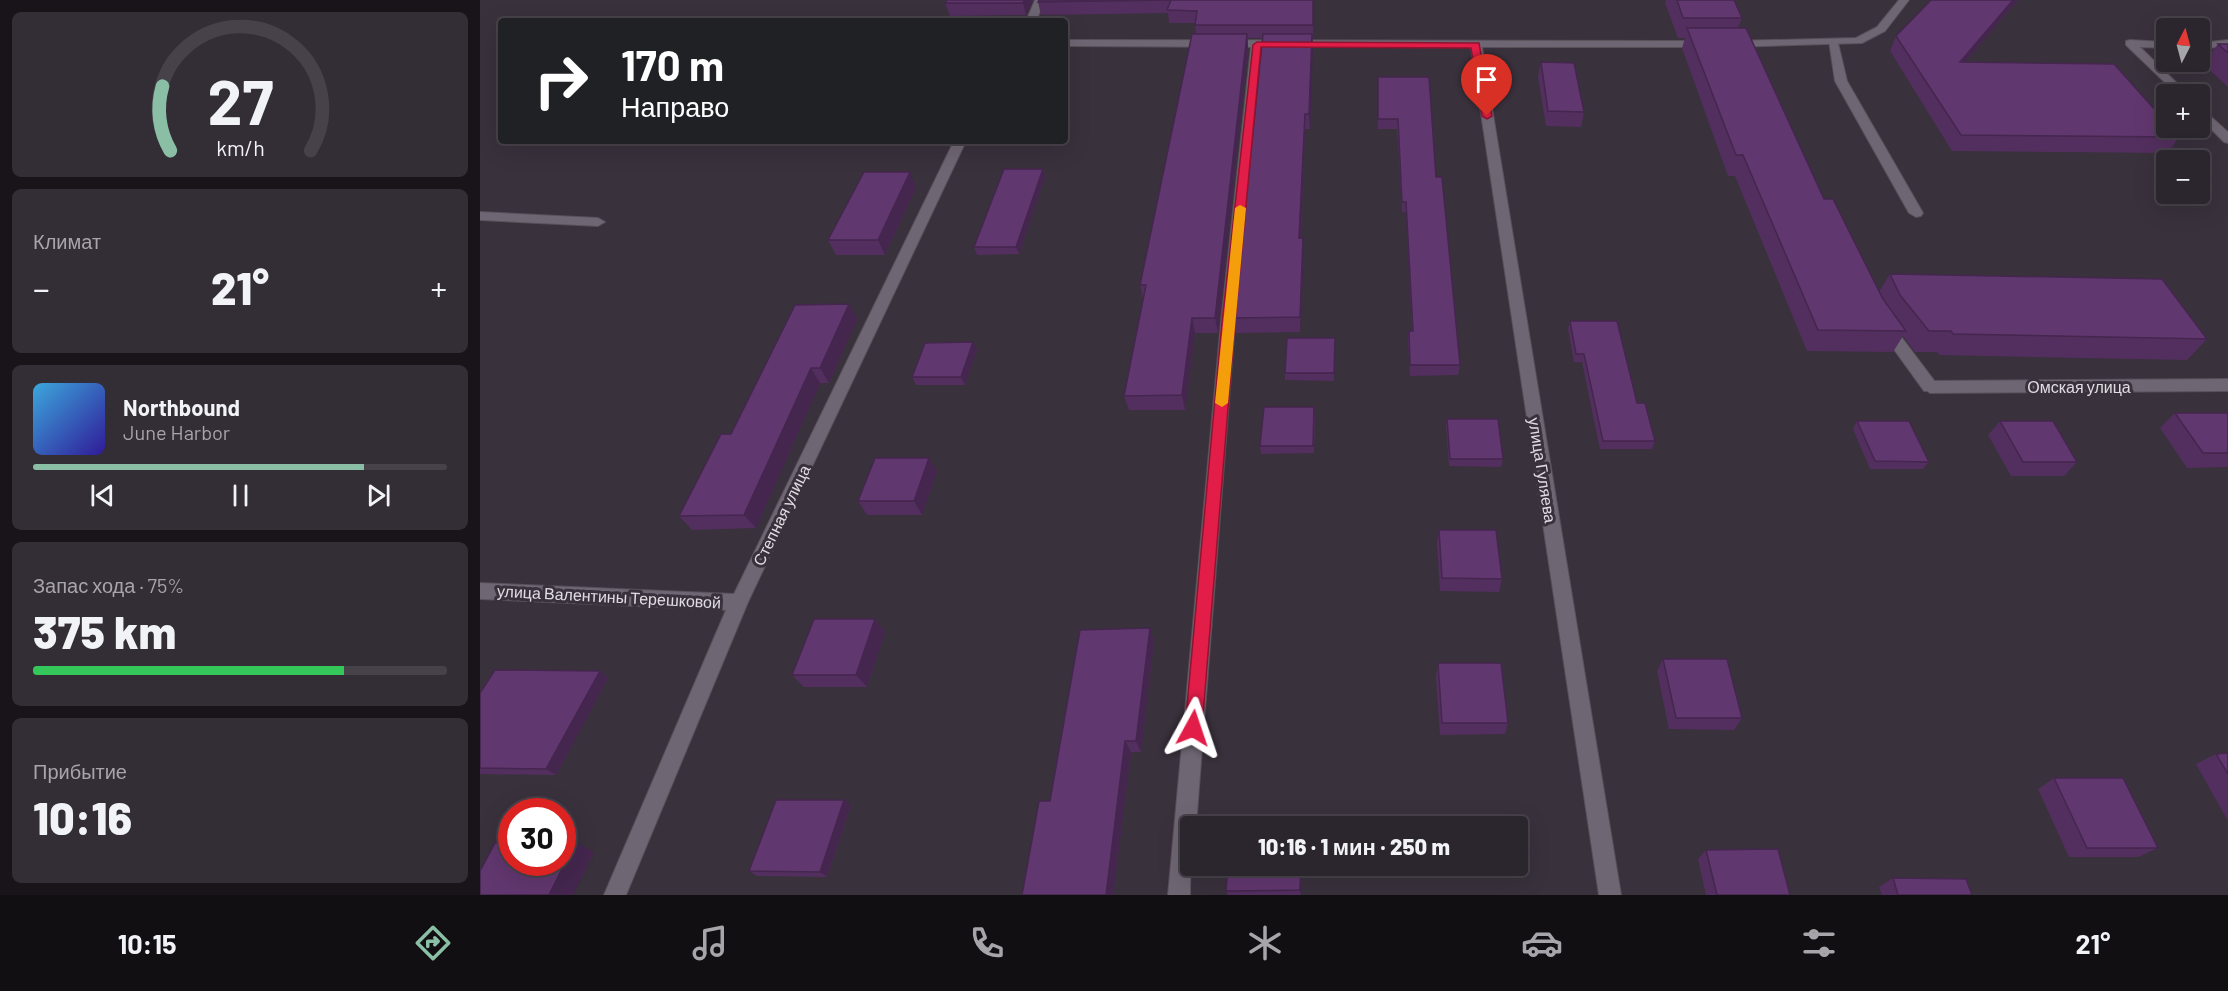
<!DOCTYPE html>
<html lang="ru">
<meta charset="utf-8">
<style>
:root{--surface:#2b252d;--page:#332d35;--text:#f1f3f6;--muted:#a6a5aa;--line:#474249;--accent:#8abfa5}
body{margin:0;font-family:Barlow,sans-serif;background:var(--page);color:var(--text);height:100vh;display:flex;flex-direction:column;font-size:22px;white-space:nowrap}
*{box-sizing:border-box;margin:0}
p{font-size:20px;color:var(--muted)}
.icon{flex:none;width:33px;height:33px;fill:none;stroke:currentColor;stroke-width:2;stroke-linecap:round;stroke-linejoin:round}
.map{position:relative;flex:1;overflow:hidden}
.side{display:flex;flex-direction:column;gap:12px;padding:12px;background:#181419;width:480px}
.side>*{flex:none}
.banner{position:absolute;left:18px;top:18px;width:570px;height:126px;border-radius:6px;box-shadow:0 6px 24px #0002,0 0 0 2px var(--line);background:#202124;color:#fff;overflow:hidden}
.needle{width:39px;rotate:6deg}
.controls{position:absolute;left:1676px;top:18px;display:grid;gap:12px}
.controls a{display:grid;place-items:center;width:54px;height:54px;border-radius:6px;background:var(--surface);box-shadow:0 6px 24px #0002,0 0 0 2px var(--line);font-size:30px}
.speed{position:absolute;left:18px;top:798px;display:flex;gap:12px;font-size:30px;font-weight:700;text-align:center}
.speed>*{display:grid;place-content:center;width:78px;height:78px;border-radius:50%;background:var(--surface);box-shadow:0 6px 24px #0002,0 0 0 2px var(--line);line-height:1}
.speed .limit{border:9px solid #d22;background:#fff;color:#111}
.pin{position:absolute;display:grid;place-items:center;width:51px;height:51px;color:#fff;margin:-62px -26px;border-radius:50% 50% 50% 0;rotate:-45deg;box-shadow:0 0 6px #0007}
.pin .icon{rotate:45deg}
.me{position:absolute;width:66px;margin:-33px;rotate:5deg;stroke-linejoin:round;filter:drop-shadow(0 0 4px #0008)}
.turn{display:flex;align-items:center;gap:21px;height:126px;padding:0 24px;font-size:27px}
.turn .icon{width:78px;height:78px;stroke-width:2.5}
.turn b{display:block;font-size:42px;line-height:51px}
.big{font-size:45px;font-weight:800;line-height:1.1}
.side .card{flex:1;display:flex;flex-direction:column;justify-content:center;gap:9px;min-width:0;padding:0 21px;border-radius:9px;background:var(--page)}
.side .dial{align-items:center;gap:0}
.dial svg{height:156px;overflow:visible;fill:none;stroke:var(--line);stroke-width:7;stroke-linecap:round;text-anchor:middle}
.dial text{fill:var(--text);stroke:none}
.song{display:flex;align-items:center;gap:18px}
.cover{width:72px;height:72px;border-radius:9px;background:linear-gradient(135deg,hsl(200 70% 55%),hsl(250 70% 35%))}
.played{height:6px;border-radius:3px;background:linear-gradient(90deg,var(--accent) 80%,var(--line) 80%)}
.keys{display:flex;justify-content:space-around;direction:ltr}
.heat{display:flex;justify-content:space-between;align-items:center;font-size:33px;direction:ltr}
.charge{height:9px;border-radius:4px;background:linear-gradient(90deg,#34c759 75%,var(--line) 0)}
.trip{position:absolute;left:700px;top:816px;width:348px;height:60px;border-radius:6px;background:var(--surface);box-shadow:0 6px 24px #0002,0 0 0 2px var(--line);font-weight:800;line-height:60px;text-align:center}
.menu{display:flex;height:96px;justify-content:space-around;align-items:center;background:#110f12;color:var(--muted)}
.menu .icon{width:42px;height:42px}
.menu .current{color:var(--accent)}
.menu b{font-size:27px;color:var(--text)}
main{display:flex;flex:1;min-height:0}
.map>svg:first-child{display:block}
</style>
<main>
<section class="side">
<div class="card dial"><svg viewBox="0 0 100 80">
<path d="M14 69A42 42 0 1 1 86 69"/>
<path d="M14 69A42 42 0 0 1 10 36" stroke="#8abfa5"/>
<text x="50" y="56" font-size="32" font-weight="700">27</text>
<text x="50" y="72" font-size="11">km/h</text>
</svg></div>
<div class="card"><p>Климат</p>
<div class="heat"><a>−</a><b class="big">21°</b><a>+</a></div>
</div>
<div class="card">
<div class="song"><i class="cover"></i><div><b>Northbound</b><p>June Harbor</p></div></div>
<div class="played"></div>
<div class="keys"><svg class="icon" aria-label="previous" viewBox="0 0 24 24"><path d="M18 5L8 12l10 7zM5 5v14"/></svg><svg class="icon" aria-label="pause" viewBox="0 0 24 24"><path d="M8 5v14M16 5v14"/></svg><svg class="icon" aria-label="next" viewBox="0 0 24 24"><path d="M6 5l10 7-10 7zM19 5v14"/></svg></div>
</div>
<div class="card"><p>Запас хода · 75%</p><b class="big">375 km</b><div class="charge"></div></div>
<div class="card"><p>Прибытие</p><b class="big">10:16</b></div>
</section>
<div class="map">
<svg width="1748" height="895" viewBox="0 0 1748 895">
<rect width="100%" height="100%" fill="#39313c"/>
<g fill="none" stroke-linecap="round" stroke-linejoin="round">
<defs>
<g id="service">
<path d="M1650,40l36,2v6l-26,-1 48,47h-11l-51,-49v-4z"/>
<path d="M1748,40v6l-29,3v-6z"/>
<path d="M1349,41l9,2 9,38 76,132 -2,3 -5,1 -7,-4 -74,-132z"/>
<path d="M1719,106l29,26v11l-4,-1 -25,-25z"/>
<path d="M1405,321l5,1 46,61 2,4 -2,4h-12l-44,-61 -2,-4 2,-4z"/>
</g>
<g id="minor">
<path d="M555,0h10l-9,21h-10z"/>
<path d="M1419,0h10l-24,31 -23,12 -129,4 -5,-3 5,-3 123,-3 21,-11z"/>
<path d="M585,40l639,1 5,3 -5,3h-222l139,848h-22l-128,-848h-209l-27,275 -39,504h-5l-1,69h-22l53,-573 30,-275 -186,-1z"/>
<path d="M474,141h12l-218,461 -122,293h-22l122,-285 -246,-11v-16l254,11z"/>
<path d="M0,212l118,6 7,4 -7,4 -118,-6z"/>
<path d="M1748,379v12l-298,2 -8,-6 8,-6z"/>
</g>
</defs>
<use href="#service" stroke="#575059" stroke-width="2"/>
<use href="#minor" stroke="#575059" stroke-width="2"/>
<use href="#service" fill="#6f6673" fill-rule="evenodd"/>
<use href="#minor" fill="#6f6673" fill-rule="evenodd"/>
</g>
<g fill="#532f5f">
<path d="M467,0h86l-7,15 -76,1 -5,-13z"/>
<path d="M559,0h275l-1,38h-1l-2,91h-5l-4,109h2l1,15 -4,79 -64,1 -2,-15 29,-280h-15v10l-30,285h-23l-10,77h-56l-5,-14 19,-98 -3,-13 56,-251 -1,-11h-26l-1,-10 -127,2 -3,-13z"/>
<path d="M1186,0h68l8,18 -4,10 86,171 55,93 11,-18 317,65 -20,21 -248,-5 -2,-3h-22l-12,-16 -10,16 -86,-1 -72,-175h-7l-46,-128 3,-10h-7l-13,-35z"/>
<path d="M1538,0l-53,62 214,75 -11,16 -216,-2 -62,-100 6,-15z"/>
<path d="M1738,44h10v43l-25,-23z"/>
<path d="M1061,62l43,50 -3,15 -35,-1 -8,-49z"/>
<path d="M898,77l58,100 24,188 -2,10 -48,1 -2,-34 1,-11h3l-6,-119h-4l-5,-83h-19z"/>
<path d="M563,169l2,8 -26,77 -42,1 -3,-8z"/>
<path d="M436,187l-31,68h-49l-8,-15z"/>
<path d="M369,304l8,15 -28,64h-9l-64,145 -64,2 -13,-14 52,-82z"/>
<path d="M1090,321l67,82 18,38 -3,8h-52l-18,-87h-8l-6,-33z"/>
<path d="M855,338l-1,43 -49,-1v-7z"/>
<path d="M497,350l-12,35h-49l-4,-8z"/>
<path d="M1695,413l53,2v52l-41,1 -27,-40z"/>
<path d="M835,415l-1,38 -53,1 -1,-8z"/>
<path d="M967,419l56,40 -2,8 -52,-1 -3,-39z"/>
<path d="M1377,421l72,41 -6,7h-53l-17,-40z"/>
<path d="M1520,421l77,41 -13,14h-53l-23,-41z"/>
<path d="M449,458l8,14 -15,43h-55l-9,-14z"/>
<path d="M959,530l63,49 -3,13 -59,-1 -3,-48z"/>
<path d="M395,619l10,13 -18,55h-63l-12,-12z"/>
<path d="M670,628l4,13 -13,111h-10l-18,143h-91l28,-94z"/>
<path d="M1183,659l79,59 -8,12 -65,-1 -12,-58z"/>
<path d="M958,663l70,60 -3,11 -65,1 -4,-59z"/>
<path d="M120,671l8,7 -52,97 -76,-1v-81z"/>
<path d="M1748,753v68l-32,-57 20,-10z"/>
<path d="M1574,778l104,70 -20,9h-69l-31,-68z"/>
<path d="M371,805l-24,72 -70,-1 -8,-5z"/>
<path d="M1226,850l84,45h-84l-8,-36z"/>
<path d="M822,866l-1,29h-73l-2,-4z"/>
<path d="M1413,878l79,17h-90l-3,-8z"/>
</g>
<g fill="#44264e">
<path d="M544,0h9l-7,15 -3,-12z"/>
<path d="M833,0h1l-1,38z"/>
<path d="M1533,0h5l-66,77 8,-15z"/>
<path d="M767,34l1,14 -30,285 -3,-15z"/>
<path d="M832,34l1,14 -3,81 -1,-15z"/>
<path d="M825,114v15l-5,124 -1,-15z"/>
<path d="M563,169l2,8 -26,77 -3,-7z"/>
<path d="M430,172l6,15 -31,68 -7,-15z"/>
<path d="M823,238l1,15 -4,79v-15z"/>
<path d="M369,304l8,15 -28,64 -9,-15z"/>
<path d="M712,318l3,15 -10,77 -3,-15z"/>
<path d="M493,342l4,8 -12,35 -4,-8z"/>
<path d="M331,368l9,15 -64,145 -12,-13z"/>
<path d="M449,458l8,14 -15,43 -8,-14z"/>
<path d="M395,619l10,13 -18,55 -11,-12z"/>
<path d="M670,628l4,13 -13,111 -5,-11z"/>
<path d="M120,671l8,7 -52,97 -10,-6z"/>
<path d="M645,741l6,11 -18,143h-7z"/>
<path d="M364,800l7,5 -24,72 -7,-5z"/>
<path d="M95,842l19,10 -21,43h-24z"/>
<path d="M821,866h1l-1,29 -1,-5z"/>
</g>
<g fill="#61376f" stroke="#44264e" stroke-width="1.5">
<path d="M467,0h77l-1,3h-78z"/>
<path d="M559,0h274v25h-118l2,-14 -30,-1 4,-10 -133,2z"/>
<path d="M1197,0h57l8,18h-59z"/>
<path d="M1451,0h82l-53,62 154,2 52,58v6h5l8,9 -218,-2 -65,-99z"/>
<path d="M1207,28h59l78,171h9l50,100 23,32 -88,-1 -75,-175h-7z"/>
<path d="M712,34h55l-32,284h-23l-10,77 -58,1 22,-111h-6z"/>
<path d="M783,34h49l-3,80h-4l-6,124h4l-3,79 -66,1z"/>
<path d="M1738,44h10v9z"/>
<path d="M1061,62l33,1 10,49 -36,-1z"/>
<path d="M898,77h51l7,100h6l18,188h-50l-1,-34h4l-7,-129h-4l-4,-83h-20z"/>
<path d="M524,169h39l-27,78h-42z"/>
<path d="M384,172h46l-32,68h-50z"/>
<path d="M1410,274l272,5 45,60 -254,-5 -2,-3h-22l-29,-36z"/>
<path d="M369,304l-29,64h-9l-67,147 -65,1 42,-82h10l64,-129z"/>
<path d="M1090,321h47l20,82h8l10,38h-52l-19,-87h-8z"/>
<path d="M807,338h48l-1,35h-49z"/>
<path d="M493,342l-12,35h-49l13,-34z"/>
<path d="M784,407h50l-1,39h-53z"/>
<path d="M1695,413h52l1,2v38h-25z"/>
<path d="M967,419h51l5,40h-53z"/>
<path d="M1377,421h52l20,41 -54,-1z"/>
<path d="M1520,421h53l24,41h-54z"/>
<path d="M395,458h54l-15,43h-56z"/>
<path d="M959,530h57l6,49 -60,-1z"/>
<path d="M334,619h61l-19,56h-64z"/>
<path d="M670,628l-14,113h-11l-19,154h-84l17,-94h11l30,-171z"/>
<path d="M1183,659h64l15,59h-66z"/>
<path d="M958,663h63l7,60h-66z"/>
<path d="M15,670l105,1 -54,98 -66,-1v-75z"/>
<path d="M1748,753v21l-12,-20z"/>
<path d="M1574,778h69l35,70h-71z"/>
<path d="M296,800h68l-24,72 -71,-1z"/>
<path d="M752,817h70v9h-71z"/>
<path d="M95,842l-26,53h-69v-24l15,-28h17v19h50v-19z"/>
<path d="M1298,849l12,46h-73l-11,-45z"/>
<path d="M748,866h73l-1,24 -74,1z"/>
<path d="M1413,878l73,1 6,16h-74z"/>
</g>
<path fill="#e11d48" stroke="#92132f" stroke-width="1.5" d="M777,42l222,1 13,73 -5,3 -5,-3 -11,-68 -210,-1 -26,275 -33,406 -3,6 -6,2 -6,-2 -2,-6 37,-406 31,-277z"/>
<path fill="#f59e0b" d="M760,205l6,3 -18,195 -6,4 -7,-4 20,-195z"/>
<g text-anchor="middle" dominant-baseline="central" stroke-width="6" stroke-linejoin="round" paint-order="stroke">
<g font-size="16" fill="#e1dce3" stroke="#39313c">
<text x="1599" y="386">Омская улица</text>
<text transform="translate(1063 470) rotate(81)">улица Гуляева</text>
<text transform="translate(301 515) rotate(-64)">Степная улица</text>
<text transform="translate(129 596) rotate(3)">улица Валентины Терешковой</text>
</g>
</g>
</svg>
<div class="controls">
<a><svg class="needle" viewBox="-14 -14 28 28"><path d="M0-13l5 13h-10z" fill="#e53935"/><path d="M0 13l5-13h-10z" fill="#a6a5aa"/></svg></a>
<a>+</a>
<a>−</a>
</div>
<div class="speed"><div class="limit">30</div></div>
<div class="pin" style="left:1007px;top:116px;background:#d93025"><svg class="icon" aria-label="arrive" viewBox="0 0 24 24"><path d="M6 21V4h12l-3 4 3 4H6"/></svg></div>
<svg class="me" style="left:713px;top:728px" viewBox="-20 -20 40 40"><path d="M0-17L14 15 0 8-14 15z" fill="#e11d48" stroke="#fff" stroke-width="4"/></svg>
<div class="trip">10:16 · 1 мин · 250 m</div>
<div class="banner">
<div class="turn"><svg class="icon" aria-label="right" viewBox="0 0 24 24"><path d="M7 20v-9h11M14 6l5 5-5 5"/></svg><div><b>170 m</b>Направо</div></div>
</div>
</div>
</main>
<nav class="menu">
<b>10:15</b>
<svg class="icon current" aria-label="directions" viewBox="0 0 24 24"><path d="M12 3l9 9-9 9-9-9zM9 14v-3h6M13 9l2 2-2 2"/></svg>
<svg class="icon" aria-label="music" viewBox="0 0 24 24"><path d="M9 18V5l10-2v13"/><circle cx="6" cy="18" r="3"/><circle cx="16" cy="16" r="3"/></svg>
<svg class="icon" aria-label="phone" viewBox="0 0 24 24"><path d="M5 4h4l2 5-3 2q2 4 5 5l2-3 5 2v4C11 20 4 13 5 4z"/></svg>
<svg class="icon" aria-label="climate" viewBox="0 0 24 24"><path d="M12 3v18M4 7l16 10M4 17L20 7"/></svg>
<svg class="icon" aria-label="car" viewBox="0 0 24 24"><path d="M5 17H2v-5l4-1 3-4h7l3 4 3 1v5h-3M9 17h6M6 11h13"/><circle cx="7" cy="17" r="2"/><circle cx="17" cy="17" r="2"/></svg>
<svg class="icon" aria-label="filters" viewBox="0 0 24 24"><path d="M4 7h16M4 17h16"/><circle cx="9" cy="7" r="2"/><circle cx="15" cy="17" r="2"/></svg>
<b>21°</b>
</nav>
